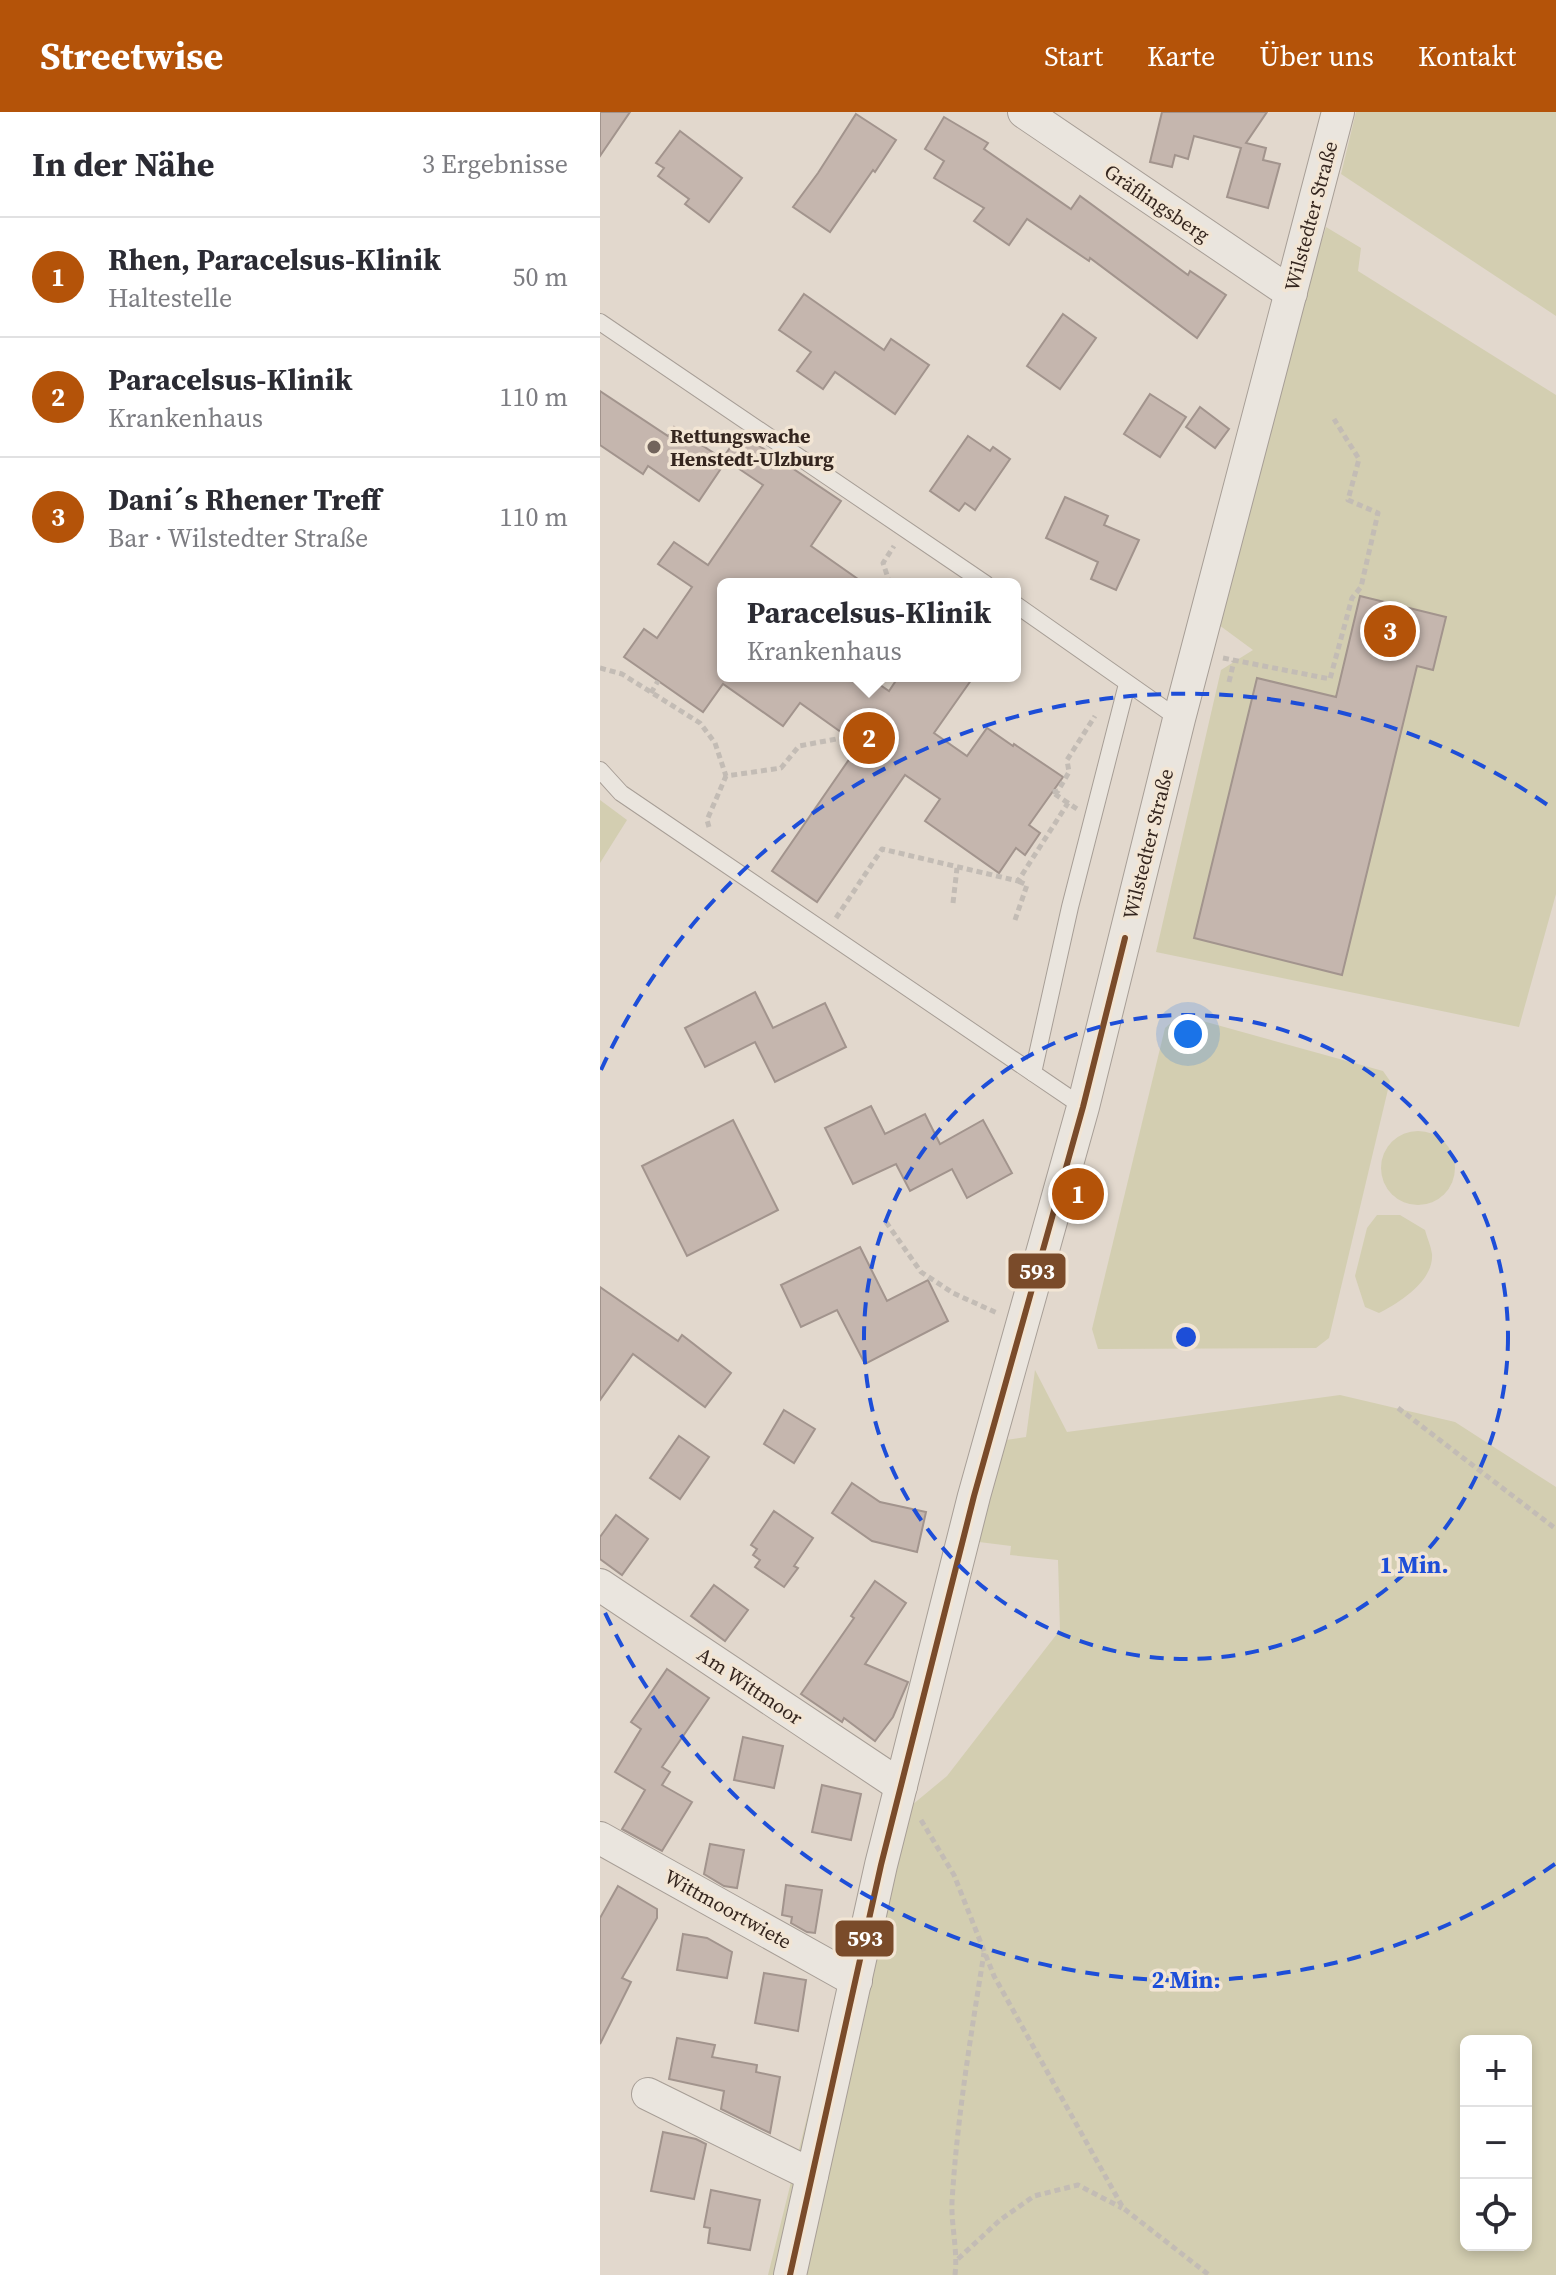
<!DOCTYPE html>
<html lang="de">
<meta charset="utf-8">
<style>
body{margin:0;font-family:"Source Serif 4",serif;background:#f2f2f3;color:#2b2b33}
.controls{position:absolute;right:24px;bottom:24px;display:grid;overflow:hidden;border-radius:12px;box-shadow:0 4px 12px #0003}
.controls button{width:72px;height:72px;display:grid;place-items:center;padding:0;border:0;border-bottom:2px solid #e1e1e2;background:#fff;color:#2b2b33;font:40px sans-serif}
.you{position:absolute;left:588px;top:922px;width:28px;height:28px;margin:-20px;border:6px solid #fff;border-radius:50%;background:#1a73e8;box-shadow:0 0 0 12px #1a73e833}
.badge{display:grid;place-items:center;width:52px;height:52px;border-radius:50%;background:#b45309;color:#fff;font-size:26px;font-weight:700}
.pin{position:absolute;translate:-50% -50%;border:4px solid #fff;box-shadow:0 2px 8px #0006}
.popup{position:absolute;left:117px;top:466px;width:304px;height:104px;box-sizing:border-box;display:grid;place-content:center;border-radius:12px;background:#fff;filter:drop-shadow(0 2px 6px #0005);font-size:26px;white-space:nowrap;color:#7c7c81}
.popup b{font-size:30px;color:#2b2b33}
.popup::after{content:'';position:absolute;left:50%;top:100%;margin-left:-16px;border:16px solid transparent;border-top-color:#fff}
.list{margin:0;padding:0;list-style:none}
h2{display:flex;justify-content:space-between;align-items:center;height:104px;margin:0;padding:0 32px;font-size:34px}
h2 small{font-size:26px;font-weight:400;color:#7c7c81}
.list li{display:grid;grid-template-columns:52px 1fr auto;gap:24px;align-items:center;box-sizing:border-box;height:120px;padding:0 32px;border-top:2px solid #e1e1e2}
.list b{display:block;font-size:30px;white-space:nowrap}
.list p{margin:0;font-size:26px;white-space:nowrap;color:#7c7c81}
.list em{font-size:26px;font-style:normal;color:#7c7c81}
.icon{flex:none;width:44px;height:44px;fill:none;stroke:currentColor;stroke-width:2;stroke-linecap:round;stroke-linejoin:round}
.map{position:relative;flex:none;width:956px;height:2163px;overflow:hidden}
header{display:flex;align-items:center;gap:48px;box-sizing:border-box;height:112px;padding:0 40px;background:#b45309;color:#fff}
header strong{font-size:38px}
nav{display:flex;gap:44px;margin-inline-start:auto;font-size:28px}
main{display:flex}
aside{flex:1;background:#fff}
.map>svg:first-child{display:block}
.green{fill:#d3ceb1;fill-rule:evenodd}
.building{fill:#c5b6ae;stroke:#a2948d;stroke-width:2}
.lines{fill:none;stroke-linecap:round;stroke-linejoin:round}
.lane-casing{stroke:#a79e96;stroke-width:18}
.street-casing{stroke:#a79e96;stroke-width:34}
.path{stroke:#c3bcb5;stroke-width:5;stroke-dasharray:6 4;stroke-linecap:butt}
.lane{stroke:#eae5de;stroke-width:16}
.street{stroke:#eae5de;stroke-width:32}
.bus-1-casing{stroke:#f2e5d4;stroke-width:12}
.bus-1{stroke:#7a4b2a;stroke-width:6}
.ring{fill:none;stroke:#1d4ed8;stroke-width:4;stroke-dasharray:14 10}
.poi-dot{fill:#72645c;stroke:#f2e5d4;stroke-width:3}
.labels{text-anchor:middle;stroke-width:7;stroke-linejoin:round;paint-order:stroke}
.street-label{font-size:20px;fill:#35261f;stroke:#f2e5d4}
.poi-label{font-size:20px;font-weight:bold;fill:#35261f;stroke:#f2e5d4;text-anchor:start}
.centre{fill:#1d4ed8;stroke:#f2e5d4;stroke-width:4}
.ring-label{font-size:24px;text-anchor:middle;font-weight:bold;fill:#1d4ed8;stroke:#f2e5d4;stroke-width:7;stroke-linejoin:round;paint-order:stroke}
.line-badge{stroke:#f2e5d4;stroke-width:3}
.badge-label{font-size:22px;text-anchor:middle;font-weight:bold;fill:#fff}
</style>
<header>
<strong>Streetwise</strong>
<nav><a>Start</a><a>Karte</a><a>Über uns</a><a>Kontakt</a></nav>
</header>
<main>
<aside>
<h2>In der Nähe<small>3 Ergebnisse</small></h2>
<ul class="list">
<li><span class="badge">1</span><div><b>Rhen, Paracelsus-Klinik</b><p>Haltestelle</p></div><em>50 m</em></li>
<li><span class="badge">2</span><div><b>Paracelsus-Klinik</b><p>Krankenhaus</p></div><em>110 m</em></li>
<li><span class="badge">3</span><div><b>Dani´s Rhener Treff</b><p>Bar · Wilstedter Straße</p></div><em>110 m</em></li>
</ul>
</aside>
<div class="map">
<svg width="956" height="2163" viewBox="0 0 956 2163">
<rect width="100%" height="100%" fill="#e2d8cd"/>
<g class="green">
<polygon points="756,0 956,0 956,204 741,62"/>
<polygon points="726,115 761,136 758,159 956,283 956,782 919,915 556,840 621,558 653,538 619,513 672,281"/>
<polygon points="0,688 27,708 0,751"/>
<polygon points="592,906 783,959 790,969 729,1226 716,1236 498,1237 492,1217 565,916 572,910"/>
<circle cx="818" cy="1056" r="37"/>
<path d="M777 1103H800L825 1118C827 1126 831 1134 832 1142 834 1169 799 1191 779 1201L765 1195 755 1164 767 1116Z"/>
<path d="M435 1258 467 1320 740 1283 855 1310 956 1375V2163H168L277 1722 347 1664 460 1518 458 1448 410 1443 411 1434 379 1430 399 1329 426 1325ZM866 1929H926V2133H866Z"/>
</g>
<g class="building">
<polygon points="0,0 30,0 0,44"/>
<polygon points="562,0 667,0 646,31 666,36 663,48 680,52 668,96 627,85 641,36 594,24 588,47 575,43 572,55 550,50"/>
<polygon points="256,2 296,28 275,60 273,58 230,120 193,95 218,61"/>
<polygon points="344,5 388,31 384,37 471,97 480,84 588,163 590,159 626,183 597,226 490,146 489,149 427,107 409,133 374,109 384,96 334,66 344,49 325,37"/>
<polygon points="80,19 142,66 109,110 85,92 89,87 58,64 64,56 56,51"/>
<polygon points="204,182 284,238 291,227 329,253 295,302 235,260 223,277 197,259 211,240 179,218"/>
<polygon points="463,202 496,226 460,277 427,254"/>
<polygon points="0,279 68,324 74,315 126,349 99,389 48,354 43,362 0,333"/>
<polygon points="550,282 586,305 560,345 524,322"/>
<polygon points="600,295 629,317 615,336 586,315"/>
<polygon points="140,321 241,389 211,434 265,472 123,472 123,564 267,564 289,579 299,564 374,564 334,621 367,644 387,616 413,634 414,632 463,665 429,713 440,721 425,743 416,736 399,761 325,709 340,687 305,663 217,790 172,759 259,633 200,591 183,614 123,572 103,600 24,545 44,517 57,526 92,475 58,452 74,430 108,453 163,373 123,346"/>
<polygon points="368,324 390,339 393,335 410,347 375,398 365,391 359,399 330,379"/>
<polygon points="465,385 508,404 504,413 539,428 516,478 491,467 498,450 446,426"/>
<polygon points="760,484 846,505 833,558 817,554 742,863 594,826 657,566 736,585"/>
<polygon points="155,880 173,916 225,891 246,935 175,970 155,930 105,955 85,916"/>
<polygon points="271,994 285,1022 325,1002 340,1032 383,1008 412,1061 367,1086 352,1057 310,1079 296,1052 253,1072 225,1016"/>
<polygon points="133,1008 178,1098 87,1144 42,1054"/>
<polygon points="260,1135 287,1189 328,1168 348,1209 265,1252 237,1198 201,1215 181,1173"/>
<polygon points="0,1175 78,1229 82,1223 131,1261 105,1295 33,1242 0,1288"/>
<polygon points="184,1298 215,1317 194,1351 164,1332"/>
<polygon points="79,1324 109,1345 80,1387 50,1366"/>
<polygon points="252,1371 280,1390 326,1400 317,1440 272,1429 232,1401"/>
<polygon points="174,1399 213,1426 194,1454 198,1456 184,1475 155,1455 160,1448 153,1443 157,1437 151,1433"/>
<polygon points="16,1403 48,1427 22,1463 0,1447 0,1425"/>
<polygon points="275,1469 306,1491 265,1552 308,1570 293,1605 275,1629 244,1606 242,1610 201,1582 254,1506 251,1504"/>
<polygon points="114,1473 148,1498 125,1529 91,1504"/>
<polygon points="67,1557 109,1586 62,1655 70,1660 62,1673 92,1690 62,1739 22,1717 45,1678 15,1660 41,1617 31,1610"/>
<polygon points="143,1625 183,1634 174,1676 134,1668"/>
<polygon points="222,1673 261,1682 251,1728 212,1720"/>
<polygon points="110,1732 144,1738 137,1776 124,1774 104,1762"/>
<polygon points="186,1773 222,1778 215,1821 207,1820 191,1811 192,1805 182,1803"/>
<polygon points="18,1774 57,1797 57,1806 22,1866 31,1870 0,1932 0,1806"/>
<polygon points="83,1822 107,1826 132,1840 127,1866 77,1858"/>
<polygon points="164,1861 206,1868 198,1919 155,1911"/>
<polygon points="77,1926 115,1933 112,1945 157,1953 156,1960 180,1965 170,2021 121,1997 124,1979 69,1967"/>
<polygon points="63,2020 96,2027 106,2032 94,2087 51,2079"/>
<polygon points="111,2078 160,2088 150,2138 108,2131 110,2116 104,2115"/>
</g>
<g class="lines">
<defs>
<g id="lane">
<polyline points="0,210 386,472"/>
<polyline points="415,492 579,607"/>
<polyline points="0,658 21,681 483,995"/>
<polyline points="433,961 470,795 527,572"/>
</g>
<g id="street">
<polyline points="424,0 691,181"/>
<polyline points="0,1473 301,1674"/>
<polyline points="0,1726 256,1869"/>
<polyline points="48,1982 212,2063"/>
<polyline points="190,2163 281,1753 374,1384 483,995 579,607 738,0"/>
</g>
</defs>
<use href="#lane" class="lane-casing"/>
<use href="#street" class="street-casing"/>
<g class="path">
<polyline points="290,472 283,451 294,434"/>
<polyline points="623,546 730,567 752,486 761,475 778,401 748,388 759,347 734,307"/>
<polyline points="0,556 22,562 100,611 115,631 126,664 181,656 199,634 247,625"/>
<polyline points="629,570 634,549"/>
<polyline points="51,581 58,569"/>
<polyline points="468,691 452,680 458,679 469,660 467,648 495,604"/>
<polyline points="109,715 107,708 126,664"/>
<polyline points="353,791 357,756"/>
<polyline points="236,806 282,737 418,769 468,691 477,697"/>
<polyline points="415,808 427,773 418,769"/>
<polyline points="286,1110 321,1160 353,1181 397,1201"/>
<polyline points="798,1296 956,1417"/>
<polyline points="321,1708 354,1763 394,1864 523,2096 609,2163"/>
<polyline points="358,2147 400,2108 434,2084 478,2073 522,2096"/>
<path d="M355 2163C358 2138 351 2114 352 2090 357 2006 371 1923 384 1841"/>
</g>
<use href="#lane" class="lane"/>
<use href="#street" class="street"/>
<defs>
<polyline id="bus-1" points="190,2163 281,1753 374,1384 483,995 525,826"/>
</defs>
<use href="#bus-1" class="bus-1-casing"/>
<use href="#bus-1" class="bus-1"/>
</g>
<g class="ring">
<circle cx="586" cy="1225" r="322"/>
<path d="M955 1752A643 643 0 0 1 1 1492M1 958A643 643 0 0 1 955 698"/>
</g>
<circle class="poi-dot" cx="54" cy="335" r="8"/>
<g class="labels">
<g class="street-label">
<text transform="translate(557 91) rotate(34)" y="7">Gräflingsberg</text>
<text transform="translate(711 104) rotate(-75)" y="7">Wilstedter Straße</text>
<text transform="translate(548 732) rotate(-76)" y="7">Wilstedter Straße</text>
<text transform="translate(150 1574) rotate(34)" y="7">Am Wittmoor</text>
<text transform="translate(128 1797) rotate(29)" y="7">Wittmoortwiete</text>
</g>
<g class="poi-label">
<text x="70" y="331">Rettungswache<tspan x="70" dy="23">Henstedt-Ulzburg</tspan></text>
</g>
</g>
<circle cx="586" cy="1225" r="12" class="centre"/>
<g class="ring-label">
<text x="814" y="1461">1 Min.</text>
<text x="586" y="1876">2 Min.</text>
</g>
<g class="line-badge">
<rect x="407" y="1140" width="60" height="38" rx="8" fill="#7a4b2a"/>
<rect x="234" y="1807" width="61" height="39" rx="8" fill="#7a4b2a"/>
</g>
<g class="badge-label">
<text x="437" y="1167">593</text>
<text x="265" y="1834">593</text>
</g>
</svg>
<div class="controls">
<button>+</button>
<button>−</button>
<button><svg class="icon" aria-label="locate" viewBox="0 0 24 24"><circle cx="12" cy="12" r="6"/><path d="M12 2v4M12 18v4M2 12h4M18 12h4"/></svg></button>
</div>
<div class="you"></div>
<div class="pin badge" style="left:478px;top:1082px">1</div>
<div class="pin badge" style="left:269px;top:626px">2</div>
<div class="popup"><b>Paracelsus-Klinik</b>Krankenhaus</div>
<div class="pin badge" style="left:790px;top:519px">3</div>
</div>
</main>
